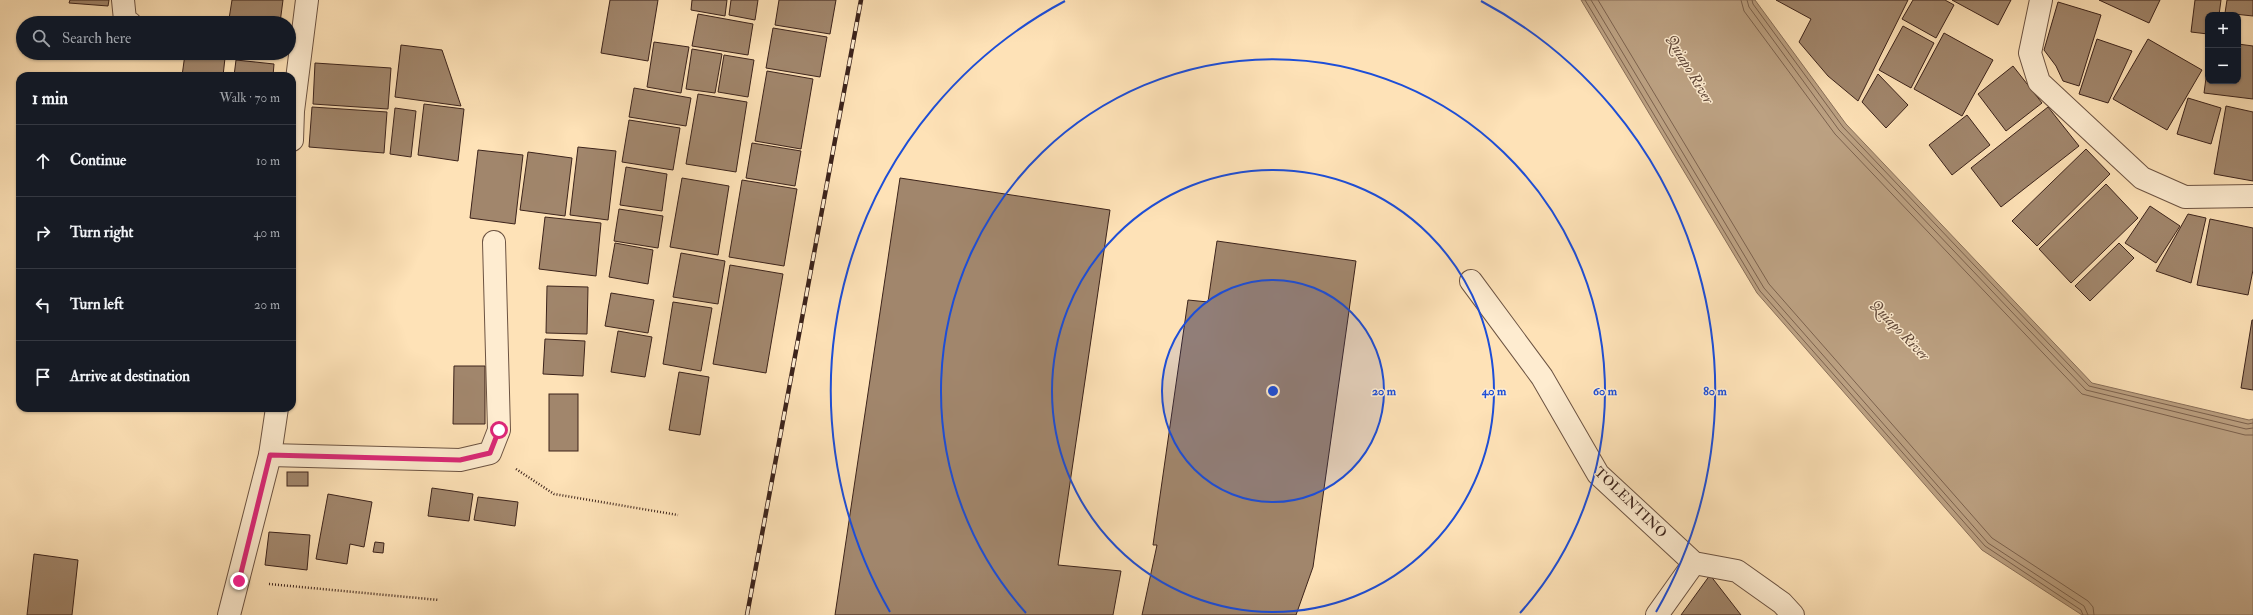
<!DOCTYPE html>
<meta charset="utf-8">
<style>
body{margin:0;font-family:"IM FELL Double Pica",serif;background:#242831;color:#f1f3f6}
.controls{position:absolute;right:12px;top:12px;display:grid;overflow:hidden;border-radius:8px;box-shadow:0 1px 3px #0004}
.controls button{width:36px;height:36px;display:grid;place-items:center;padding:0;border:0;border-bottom:1px solid #363941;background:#171b24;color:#f1f3f6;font:20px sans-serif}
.stop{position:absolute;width:12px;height:12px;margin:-9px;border:3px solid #db2777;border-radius:50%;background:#fff}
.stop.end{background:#db2777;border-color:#fff;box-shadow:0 1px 4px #0008}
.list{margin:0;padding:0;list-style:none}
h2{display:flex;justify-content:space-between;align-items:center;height:52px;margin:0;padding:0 16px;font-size:17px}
h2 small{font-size:13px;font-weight:400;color:#9ea1a6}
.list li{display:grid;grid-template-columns:26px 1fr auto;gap:12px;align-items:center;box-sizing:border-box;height:72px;padding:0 16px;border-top:1px solid #363941}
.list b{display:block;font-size:15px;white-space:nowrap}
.list em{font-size:13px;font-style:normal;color:#9ea1a6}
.icon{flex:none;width:22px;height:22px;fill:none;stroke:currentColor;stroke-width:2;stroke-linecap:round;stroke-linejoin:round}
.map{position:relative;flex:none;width:2253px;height:615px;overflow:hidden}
.search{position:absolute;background:#171b24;box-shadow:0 1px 3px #0004;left:16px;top:16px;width:280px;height:44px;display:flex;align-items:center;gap:10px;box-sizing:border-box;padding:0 14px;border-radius:22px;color:#9ea1a6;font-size:15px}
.panel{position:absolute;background:#171b24;box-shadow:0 1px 3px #0004;left:16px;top:72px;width:280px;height:340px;border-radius:12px}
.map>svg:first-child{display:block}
.water{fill:#bca182;stroke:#896f59}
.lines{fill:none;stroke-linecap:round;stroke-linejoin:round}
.shore{stroke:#7c624e;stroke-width:1}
.building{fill:#a1866c;stroke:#3c231b}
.street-casing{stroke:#6c5342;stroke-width:24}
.path{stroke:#3c231b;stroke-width:2.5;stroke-dasharray:1 2;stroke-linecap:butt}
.street{stroke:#feecd0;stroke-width:22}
.rail-casing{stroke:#3c231b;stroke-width:4.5}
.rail{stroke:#feecd0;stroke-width:3;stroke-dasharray:9;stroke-linecap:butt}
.route{stroke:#db2777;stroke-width:5}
.ring{fill:none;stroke:#1d4ed8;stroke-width:2}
.labels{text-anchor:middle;stroke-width:3;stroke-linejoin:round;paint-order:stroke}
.street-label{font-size:14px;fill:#3c231b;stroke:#feecd0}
.water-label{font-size:15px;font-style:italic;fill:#62493a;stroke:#feecd0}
.centre{fill:#1d4ed8;stroke:#feecd0;stroke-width:2}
.ring-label{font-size:12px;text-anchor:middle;font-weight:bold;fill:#1d4ed8;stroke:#feecd0;stroke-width:3;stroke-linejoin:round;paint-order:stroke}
</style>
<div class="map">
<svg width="2253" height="615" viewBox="0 0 2253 615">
<rect width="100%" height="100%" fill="#fee2b7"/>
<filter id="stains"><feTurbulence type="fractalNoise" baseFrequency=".005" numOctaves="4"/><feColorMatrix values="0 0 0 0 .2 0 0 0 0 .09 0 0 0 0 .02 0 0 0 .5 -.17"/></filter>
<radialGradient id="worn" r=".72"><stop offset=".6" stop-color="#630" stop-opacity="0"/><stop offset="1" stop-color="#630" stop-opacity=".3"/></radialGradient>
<polygon class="water" points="1581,0 1755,0 1846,124 2092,383 2249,420 2253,419 2253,615 2082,615 1982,550 1757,293"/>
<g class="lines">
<g class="shore">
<polyline points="1585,0 1760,291 1985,546 2081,610 2083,615"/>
<polyline points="1591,0 1764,288 1988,543 2084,606 2088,615"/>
<polyline points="1598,0 1769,284 1992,538 2088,601 2093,607 2094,615"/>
<polyline points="1741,0 1744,11 1835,134 2082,394 2245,435 2253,435"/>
<polyline points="1747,0 1749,7 1839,130 2086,390 2246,429 2253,428"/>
<polyline points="1752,0 1753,4 1843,127 2089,386 2248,424 2253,423"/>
</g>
</g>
<g class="building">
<polygon points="70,0 109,0 108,6 69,3"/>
<polygon points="232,0 283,0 280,23 256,23 229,19"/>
<polygon points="610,0 658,0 648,61 601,53"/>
<polygon points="692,0 727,0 725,16 691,10"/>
<polygon points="731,0 758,0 755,20 729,15"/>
<polygon points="779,0 836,0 830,34 775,25"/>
<polygon points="1776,0 1908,0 1858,101 1828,76 1799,42 1811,19"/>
<polygon points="1913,0 1945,0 1954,5 1936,38 1902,19"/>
<polygon points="1952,0 2011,0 1998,25"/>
<polygon points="2099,0 2160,0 2149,23"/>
<polygon points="2195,0 2221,0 2219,15 2208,15 2208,34 2191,32"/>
<polygon points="2227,0 2253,0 2253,16 2225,13"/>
<polygon points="2058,2 2101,15 2079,86 2063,81 2056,66 2044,50"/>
<polygon points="698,14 753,24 748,55 692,46"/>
<polygon points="1903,26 1934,43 1911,88 1879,70"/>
<polygon points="773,28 827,37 820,77 766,68"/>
<polygon points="1944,33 1993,60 1962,116 1914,89"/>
<polygon points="2097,39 2132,51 2108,103 2079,94"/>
<polygon points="2148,39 2202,70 2167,130 2113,99"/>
<polygon points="654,42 689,47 681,93 647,87"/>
<polygon points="2238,44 2253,46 2253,99 2204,93 2208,63 2208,81 2238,81"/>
<polygon points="401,45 442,50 461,106 395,97"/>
<polygon points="692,49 722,54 715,93 686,89"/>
<polygon points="185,54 225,58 223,76 182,76"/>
<polygon points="724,55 754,60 748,97 718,92"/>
<polygon points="236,60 274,64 273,76 234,76"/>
<polygon points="315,63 391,68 388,109 313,104"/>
<polygon points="2013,66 2042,103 2006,131 1978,94"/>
<polygon points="767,71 813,79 801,149 755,141"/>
<polygon points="1878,74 1908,105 1886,128 1862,102"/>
<polygon points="634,88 691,98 686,126 629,117"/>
<polygon points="698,94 747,102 736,172 686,164"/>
<polygon points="2188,98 2221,108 2211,144 2177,134"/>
<polygon points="424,104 464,109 458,161 418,155"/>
<polygon points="2226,106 2253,112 2253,181 2214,174"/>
<polygon points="312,107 387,112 384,153 309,147"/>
<polygon points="2048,107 2079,146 2001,207 1971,168"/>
<polygon points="395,108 416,111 411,157 390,154"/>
<polygon points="1967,115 1990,145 1952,175 1929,145"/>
<polygon points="629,120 680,128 673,170 622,162"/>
<polygon points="752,143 801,151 795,186 746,178"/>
<polygon points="578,147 616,151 608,220 570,215"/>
<polygon points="2086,149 2110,174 2037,246 2012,221"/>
<polygon points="478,150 523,155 515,224 470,218"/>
<polygon points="528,152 572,158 565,216 520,210"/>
<polygon points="626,167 667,174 662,211 620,205"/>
<polygon points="682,178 729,186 718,255 670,247"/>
<polygon points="900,178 1110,210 1058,565 1121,571 1113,615 835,615"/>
<polygon points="742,180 797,189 784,266 729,257"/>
<polygon points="2106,184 2138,218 2071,283 2039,249"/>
<polygon points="2150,206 2180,226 2156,263 2125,243"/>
<polygon points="619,209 663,216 658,248 614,241"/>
<polygon points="2188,214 2206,218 2191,283 2156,271"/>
<polygon points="545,217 601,223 596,276 539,269"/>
<polygon points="2210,219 2253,228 2253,270 2248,295 2197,285"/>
<polygon points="1217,241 1356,261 1313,567 1296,615 1142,615 1157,545 1153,545 1188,300 1208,302"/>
<polygon points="615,243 653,250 648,284 609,277"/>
<polygon points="2119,243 2134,258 2090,301 2075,286"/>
<polygon points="681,253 725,261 718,304 673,297"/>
<polygon points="730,265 783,274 766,373 713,364"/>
<polygon points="547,286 588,287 587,334 546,333"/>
<polygon points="611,293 654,300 648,333 605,326"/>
<polygon points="673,302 712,308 701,371 663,364"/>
<polygon points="2252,320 2253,320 2253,390 2241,388"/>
<polygon points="618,331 652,337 645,377 611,372"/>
<polygon points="545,339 585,341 583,376 543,374"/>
<polygon points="454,366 485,366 485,424 453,424"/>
<polygon points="679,372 709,377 700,435 669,430"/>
<rect x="549" y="394" width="29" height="57"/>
<rect x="287" y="472" width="21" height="14"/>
<polygon points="432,488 473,494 469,521 428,516"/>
<polygon points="328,494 372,502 364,547 350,544 347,564 316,559"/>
<polygon points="478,497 518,502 515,526 474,520"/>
<polygon points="269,532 310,535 307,570 265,565"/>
<polygon points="375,542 384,543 383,553 373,552"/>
<polygon points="34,554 78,560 72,615 27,615"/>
<polygon points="1710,575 1741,615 1681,615"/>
</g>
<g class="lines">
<defs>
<g id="street">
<polyline points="123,0 125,20 130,23"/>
<polyline points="2041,0 2030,53 2039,82 2142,178 2185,197 2253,196"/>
<polyline points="292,140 293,111 307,0"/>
<polyline points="1471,281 1542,377 1598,474 1694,563 1737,571 1782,603 1793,615"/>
<polyline points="270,455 460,460 490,453 499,430 494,242"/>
<polyline points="229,615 270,455 277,408"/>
<polyline points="1657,615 1694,563"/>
</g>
</defs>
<use href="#street" class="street-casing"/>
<g class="path">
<polyline points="516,469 554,494 678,515"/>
<polyline points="269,584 439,600"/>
</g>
<use href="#street" class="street"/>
<defs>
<polyline id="rail" points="747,615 861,0"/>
</defs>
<use href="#rail" class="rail-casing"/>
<use href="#rail" class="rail"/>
</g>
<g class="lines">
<polyline class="route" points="239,581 270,455 460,460 490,453 499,430"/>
</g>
<circle cx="1273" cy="391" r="111" fill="#1d4ed8" fill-opacity=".12"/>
<g class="ring">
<circle cx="1273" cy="391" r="111"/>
<circle cx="1273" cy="391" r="221"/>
<path d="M1026 613A332 332 0 1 1 1520 613"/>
<path d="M890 612A442 442 0 0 1 1065 1M1481 1A442 442 0 0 1 1656 612"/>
</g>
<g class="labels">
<g class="street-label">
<text transform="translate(1631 502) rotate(44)" y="5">TOLENTINO</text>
</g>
<g class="water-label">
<text transform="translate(1690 69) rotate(59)" y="5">Quiapo River</text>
<text transform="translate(1900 330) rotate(46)" y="5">Quiapo River</text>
</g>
</g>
<circle cx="1273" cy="391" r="6" class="centre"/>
<g class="ring-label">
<text x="1384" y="395">20 m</text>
<text x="1494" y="395">40 m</text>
<text x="1605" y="395">60 m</text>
<text x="1715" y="395">80 m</text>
</g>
<rect width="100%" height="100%" filter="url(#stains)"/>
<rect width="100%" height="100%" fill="url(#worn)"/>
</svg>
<div class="controls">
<button>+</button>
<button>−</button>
</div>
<div class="stop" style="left:499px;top:430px"></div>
<div class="stop end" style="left:239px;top:581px"></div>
<div class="search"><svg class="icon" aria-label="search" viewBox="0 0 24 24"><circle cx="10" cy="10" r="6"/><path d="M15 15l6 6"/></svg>Search here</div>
<section class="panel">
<h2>1 min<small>Walk · 70 m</small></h2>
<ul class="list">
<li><svg class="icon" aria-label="ahead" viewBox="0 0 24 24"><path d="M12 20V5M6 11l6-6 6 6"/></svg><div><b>Continue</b></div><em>10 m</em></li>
<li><svg class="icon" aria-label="right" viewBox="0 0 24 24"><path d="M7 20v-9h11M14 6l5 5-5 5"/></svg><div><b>Turn right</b></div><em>40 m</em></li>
<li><svg class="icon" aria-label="left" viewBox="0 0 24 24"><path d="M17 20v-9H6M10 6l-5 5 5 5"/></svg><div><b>Turn left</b></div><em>20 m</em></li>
<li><svg class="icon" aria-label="arrive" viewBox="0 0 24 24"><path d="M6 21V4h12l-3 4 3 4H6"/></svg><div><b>Arrive at destination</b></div></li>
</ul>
</section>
</div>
